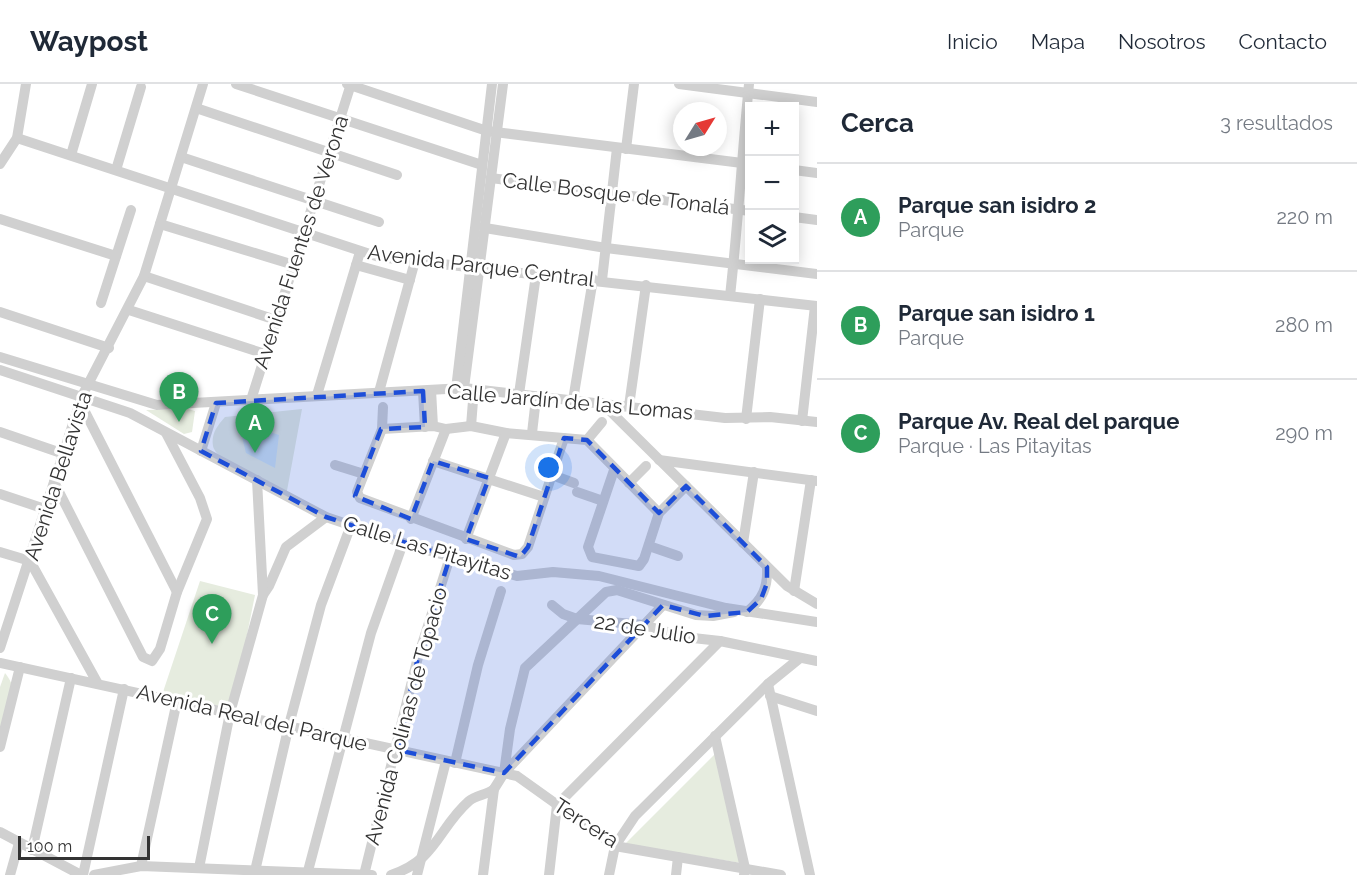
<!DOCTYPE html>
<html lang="es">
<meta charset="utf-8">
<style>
body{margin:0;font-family:Raleway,sans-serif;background:#f2f2f3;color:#1f2937}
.controls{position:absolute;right:18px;top:18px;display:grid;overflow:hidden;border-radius:0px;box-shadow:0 3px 15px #0003}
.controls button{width:54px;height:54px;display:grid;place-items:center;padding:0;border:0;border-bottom:2px solid #e0e1e3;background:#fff;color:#1f2937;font:30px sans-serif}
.compass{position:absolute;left:673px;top:18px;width:54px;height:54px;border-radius:50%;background:#fff;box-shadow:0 3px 15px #0003;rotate:53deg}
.scale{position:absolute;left:18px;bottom:15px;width:132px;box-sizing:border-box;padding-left:6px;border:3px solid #333;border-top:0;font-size:16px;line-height:21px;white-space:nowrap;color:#333;-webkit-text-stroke:4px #fff;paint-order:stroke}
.you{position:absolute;left:549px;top:384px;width:21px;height:21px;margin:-15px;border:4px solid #fff;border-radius:50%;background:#1a73e8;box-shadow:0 0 0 9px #1a73e833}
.badge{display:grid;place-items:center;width:39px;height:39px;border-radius:50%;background:#0b8043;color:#fff;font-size:20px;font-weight:700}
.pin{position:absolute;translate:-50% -50px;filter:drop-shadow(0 2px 3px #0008)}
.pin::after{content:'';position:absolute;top:32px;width:21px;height:18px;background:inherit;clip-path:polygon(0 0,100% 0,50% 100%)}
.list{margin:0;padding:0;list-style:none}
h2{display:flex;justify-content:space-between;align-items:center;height:78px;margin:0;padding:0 24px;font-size:26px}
h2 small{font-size:20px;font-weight:400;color:#747a83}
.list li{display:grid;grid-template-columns:39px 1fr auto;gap:18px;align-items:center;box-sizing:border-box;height:108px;padding:0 24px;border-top:2px solid #e0e1e3}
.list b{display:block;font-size:22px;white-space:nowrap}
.list p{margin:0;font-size:20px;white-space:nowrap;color:#747a83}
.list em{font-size:20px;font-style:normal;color:#747a83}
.icon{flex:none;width:33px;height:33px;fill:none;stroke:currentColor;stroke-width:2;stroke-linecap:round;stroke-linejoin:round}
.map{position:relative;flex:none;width:817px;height:791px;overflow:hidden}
header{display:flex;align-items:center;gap:36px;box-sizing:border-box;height:84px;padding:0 30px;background:#fff;border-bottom:2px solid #e0e1e3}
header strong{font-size:28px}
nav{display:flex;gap:33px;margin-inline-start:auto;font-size:21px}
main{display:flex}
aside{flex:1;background:#fff}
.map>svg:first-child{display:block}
.green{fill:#e6ecdf}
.water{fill:#cfe2ee}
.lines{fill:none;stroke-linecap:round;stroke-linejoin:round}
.minor{stroke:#d0d0d0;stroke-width:10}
.marked{fill:#1d4ed8;fill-opacity:0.2;stroke:#1d4ed8;stroke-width:4.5;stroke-dasharray:12 8;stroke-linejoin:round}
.labels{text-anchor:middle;stroke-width:6;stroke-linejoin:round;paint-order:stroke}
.street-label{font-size:21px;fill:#333;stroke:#fff}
</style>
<header>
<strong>Waypost</strong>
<nav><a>Inicio</a><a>Mapa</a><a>Nosotros</a><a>Contacto</a></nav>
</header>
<main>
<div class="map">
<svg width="817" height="791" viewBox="0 0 817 791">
<rect width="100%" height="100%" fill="#fff"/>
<g class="green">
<polygon points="188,325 195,327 192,348 184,350 146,326"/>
<path d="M302 325 286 412C271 404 216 378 213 362 211 350 217 342 225 333Z"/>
<polygon points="200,497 255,511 232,625 163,608"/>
<path d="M5 589C20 608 15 626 7 646L0 650V603Z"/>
<polygon points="717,668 741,779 625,760"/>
</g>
<polygon class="water" points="240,345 264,346 279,351 275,384 246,369"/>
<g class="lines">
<g class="minor">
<polyline points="236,0 482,81"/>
<polyline points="347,0 487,47 750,80"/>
<polyline points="679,0 817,18"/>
<polyline points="196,24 397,91"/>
<polyline points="17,54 379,173 817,222"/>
<polyline points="626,65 634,0"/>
<polyline points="71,71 92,0"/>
<polyline points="181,73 379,138"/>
<polyline points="0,80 17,54 26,0"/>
<polyline points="116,86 141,3"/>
<polyline points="794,86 817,89"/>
<polyline points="491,94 750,127"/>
<polyline points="794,133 817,136"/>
<polyline points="0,135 116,172"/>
<polyline points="160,140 294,181"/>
<polyline points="485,144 606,164 817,190"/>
<polyline points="356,181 410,196"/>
<polyline points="144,192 276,236"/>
<polyline points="602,196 617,64"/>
<path d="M730 212C738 141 742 71 749 0"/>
<polyline points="101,219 131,126"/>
<polyline points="129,226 265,270"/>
<polyline points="0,228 109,264"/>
<polyline points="0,273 157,321 464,304 725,334 770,333 817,338"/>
<polyline points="0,286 130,329 326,433 403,459 517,492 553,488 599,492 726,524 817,538"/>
<polyline points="464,304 503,0"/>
<polyline points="456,305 492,0"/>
<polyline points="431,306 433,342"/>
<polyline points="423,307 425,343"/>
<polyline points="379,308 415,177"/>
<polyline points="519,310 536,191"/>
<polyline points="317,311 360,168"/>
<polyline points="251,316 351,0"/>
<polyline points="573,316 593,195"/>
<polyline points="80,318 177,508"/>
<polyline points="602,319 787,502 817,520"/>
<polyline points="629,322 646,201"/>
<polyline points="383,323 382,345 357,408 360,414 514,471 522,470 528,463 564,354"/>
<polyline points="746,335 760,215"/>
<polyline points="802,337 815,222"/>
<polyline points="471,342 473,317"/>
<polyline points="382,345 433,342 446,345 471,342 506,349 587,356 659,429"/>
<polyline points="0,348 64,370"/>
<polyline points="532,349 535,323"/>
<polyline points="587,356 602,338"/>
<polyline points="201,367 216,319"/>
<polyline points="659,376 817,397"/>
<polyline points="433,377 544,413"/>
<polyline points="335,381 364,390"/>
<polyline points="614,386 588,463 592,473 639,482 644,475 659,429 686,402"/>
<polyline points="552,391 574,399"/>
<polyline points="54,398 143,573 152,577 160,565 177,508 207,435 200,414 166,349"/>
<polyline points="629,399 646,382"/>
<polyline points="577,408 603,417"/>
<polyline points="0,410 45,425"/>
<polyline points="411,435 446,345"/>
<polyline points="466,455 506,349"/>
<polyline points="743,459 754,388"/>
<polyline points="649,462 678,472"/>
<polyline points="0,468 30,477 98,600"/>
<polyline points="794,507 811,396"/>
<polyline points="263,511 269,502 286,463 326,433"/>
<polyline points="552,521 563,530 577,535 644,541 684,553 720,557 817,577"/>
<path d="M747 528C763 515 768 503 767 483"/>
<polyline points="0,564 82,312 144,192 203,0"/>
<polyline points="0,579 517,692 615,762 781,791"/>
<polyline points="768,600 810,791"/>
<polyline points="770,612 817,627"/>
<polyline points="715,652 745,784 744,791"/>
<polyline points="0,663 20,583"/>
<polyline points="455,679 478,581 501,507"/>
<polyline points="504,689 510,645 525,584 606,508 617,506 696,531 713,532 734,528"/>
<polyline points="0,748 81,791"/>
<polyline points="32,766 71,594"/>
<polyline points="141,782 177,617"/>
<polyline points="199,784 230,629 263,511 257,396"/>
<polyline points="255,787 289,641 321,521 351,441"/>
<polyline points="308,787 371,549 403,459"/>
<polyline points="10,791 19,759"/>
<polyline points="83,791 124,605"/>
<polyline points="94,791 141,782 372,791"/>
<polyline points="364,791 418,573 450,473"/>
<path d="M391 791C437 776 438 744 469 717 476 711 487 711 494 705"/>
<polyline points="417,791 446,677"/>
<polyline points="483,791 494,705 504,689 663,521"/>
<polyline points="549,791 557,721 720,557"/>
<polyline points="609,791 615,762 635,732 768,600 800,574"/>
<polyline points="676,791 678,773"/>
</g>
</g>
<path class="marked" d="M423 307 425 343 381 345 355 412 411 435 433 377 489 394 466 455 520 473 528 463 564 354 587 356 659 429 686 402 767 483V499L761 515 747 528 705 532 663 521 504 689 397 666 418 573 450 473 326 433 201 367 216 319Z"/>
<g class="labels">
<g class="street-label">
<text transform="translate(616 110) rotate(7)" y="7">Calle Bosque de Tonalá</text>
<text transform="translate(301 158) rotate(-72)" y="7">Avenida Fuentes de Verona</text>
<text transform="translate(481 182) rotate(7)" y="7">Avenida Parque Central</text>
<text transform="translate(570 318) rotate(5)" y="7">Calle Jardín de las Lomas</text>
<text transform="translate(58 392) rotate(-72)" y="7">Avenida Bellavista</text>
<text transform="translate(427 464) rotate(17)" y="7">Calle Las Pitayitas</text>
<text transform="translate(645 545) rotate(9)" y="7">22 de Julio</text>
<text transform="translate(406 632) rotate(-75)" y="7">Avenida Colinas de Topacio</text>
<text transform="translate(252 634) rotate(13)" y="7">Avenida Real del Parque</text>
<text transform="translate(586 739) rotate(33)" y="7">Tercera</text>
</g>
</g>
</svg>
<div class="controls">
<button>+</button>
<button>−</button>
<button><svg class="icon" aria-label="layers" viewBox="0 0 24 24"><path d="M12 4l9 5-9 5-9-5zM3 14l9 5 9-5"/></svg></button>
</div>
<svg class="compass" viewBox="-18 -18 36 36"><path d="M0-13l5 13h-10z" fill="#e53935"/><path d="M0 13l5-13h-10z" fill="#747a83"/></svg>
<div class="scale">100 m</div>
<div class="you"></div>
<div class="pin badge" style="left:255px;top:369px;background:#2e9e5b">A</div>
<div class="pin badge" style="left:179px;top:338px;background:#2e9e5b">B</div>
<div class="pin badge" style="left:212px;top:560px;background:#2e9e5b">C</div>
</div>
<aside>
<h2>Cerca<small>3 resultados</small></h2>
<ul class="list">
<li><span class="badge" style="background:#2e9e5b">A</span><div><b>Parque san isidro 2</b><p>Parque</p></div><em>220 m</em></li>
<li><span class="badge" style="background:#2e9e5b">B</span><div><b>Parque san isidro 1</b><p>Parque</p></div><em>280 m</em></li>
<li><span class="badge" style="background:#2e9e5b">C</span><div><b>Parque Av. Real del parque</b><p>Parque · Las Pitayitas</p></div><em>290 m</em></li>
</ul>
</aside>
</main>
